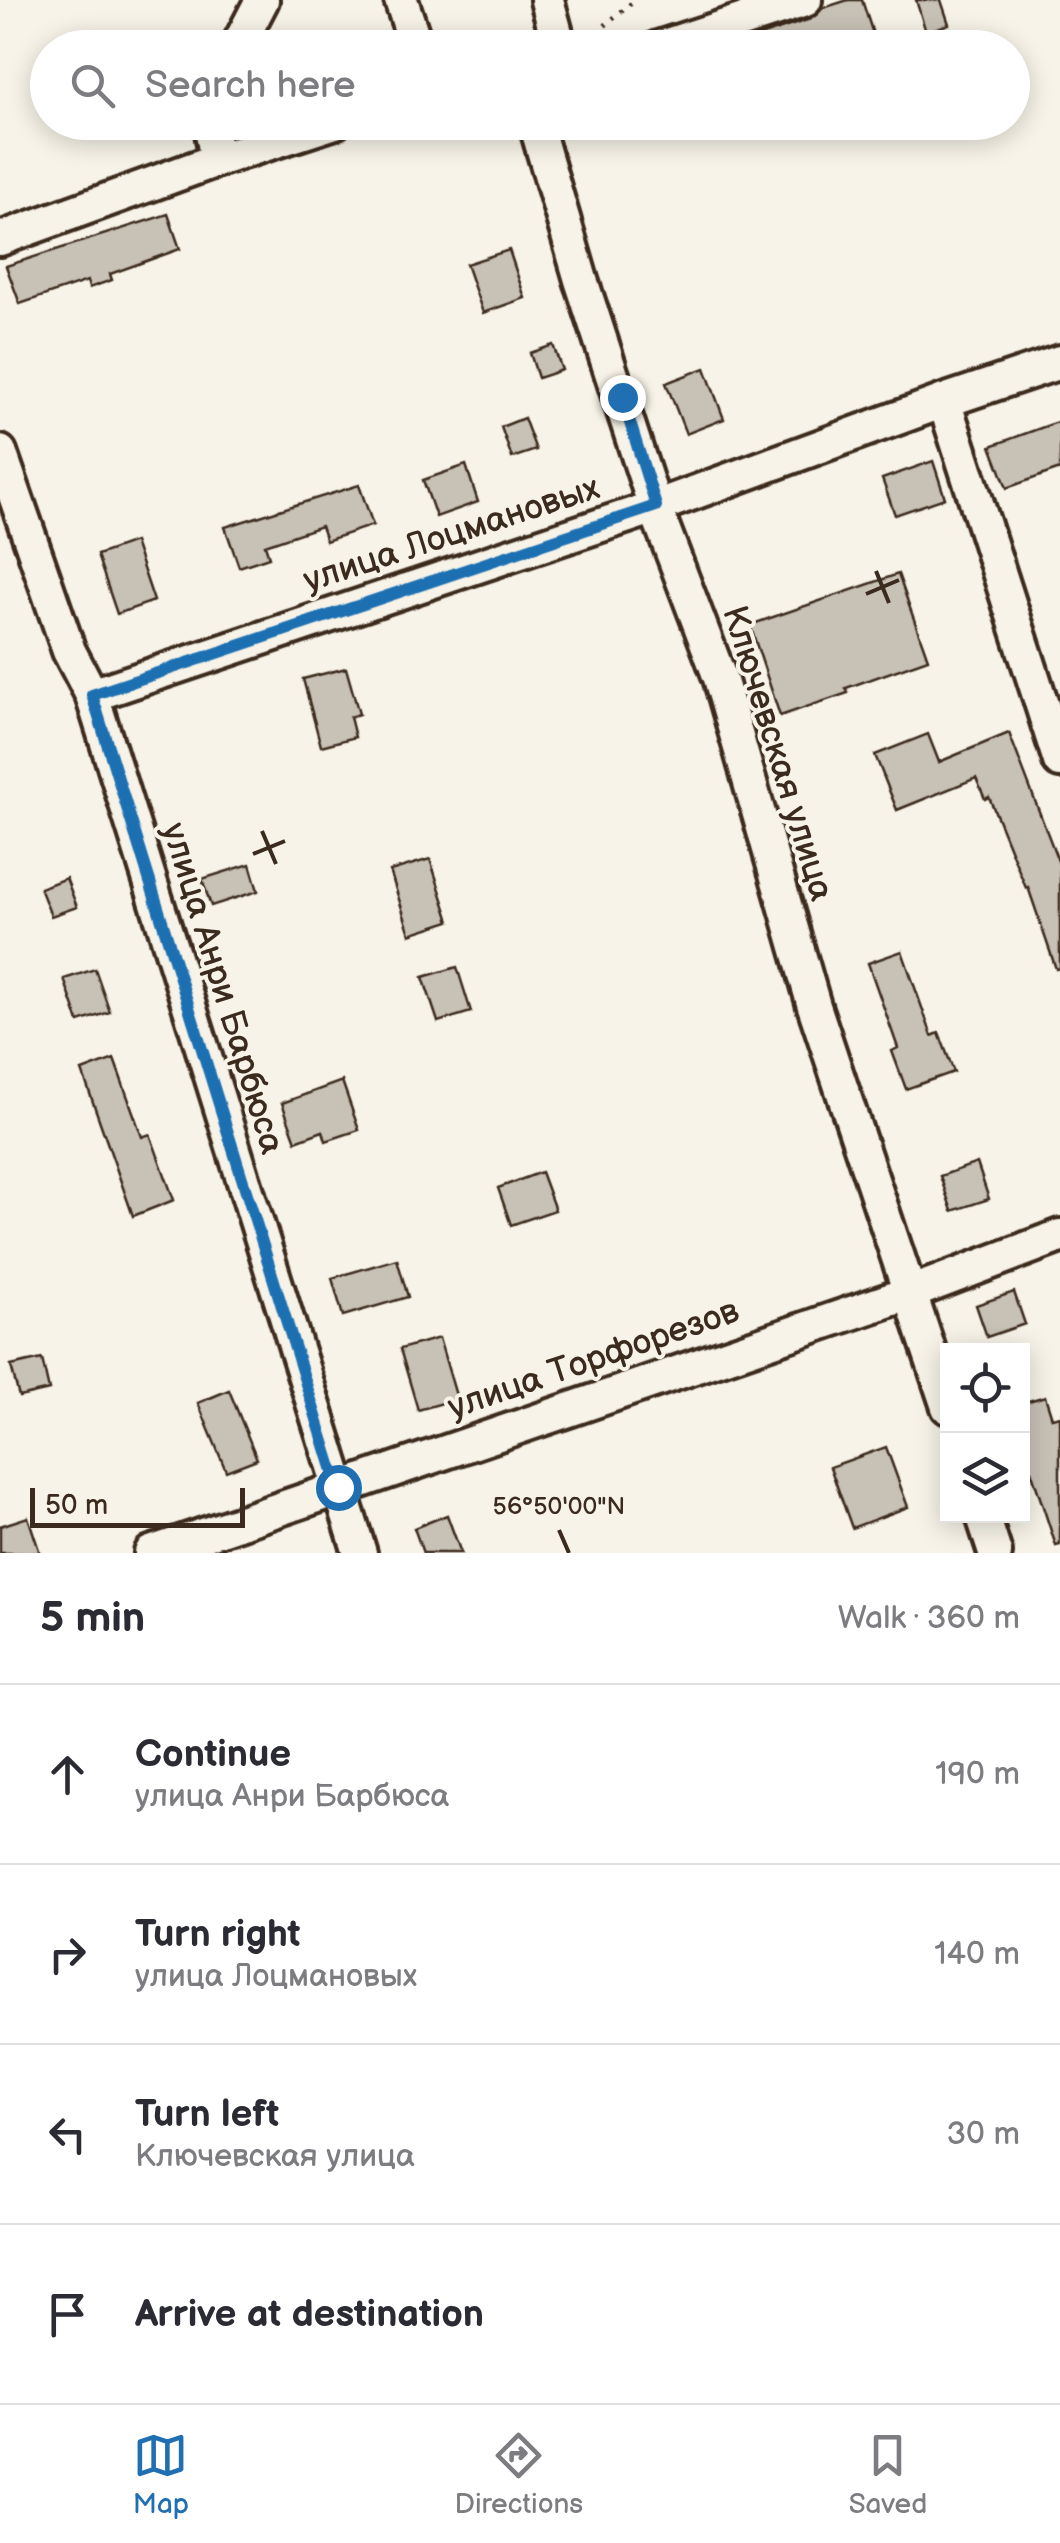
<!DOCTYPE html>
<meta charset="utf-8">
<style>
body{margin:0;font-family:"Balsamiq Sans",sans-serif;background:#f7f7f7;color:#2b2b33}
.controls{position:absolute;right:30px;bottom:30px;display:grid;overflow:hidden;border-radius:0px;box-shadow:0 5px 25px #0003}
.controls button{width:90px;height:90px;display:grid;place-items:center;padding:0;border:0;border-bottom:2px solid #e1e1e2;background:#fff;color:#2b2b33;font:50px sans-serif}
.scale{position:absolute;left:30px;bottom:25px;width:215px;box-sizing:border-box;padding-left:10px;border:5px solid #3b2a1e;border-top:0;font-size:28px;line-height:35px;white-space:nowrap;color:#3b2a1e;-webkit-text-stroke:8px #f7f3e8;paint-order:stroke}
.stop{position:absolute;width:30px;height:30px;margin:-22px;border:8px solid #1f6fb2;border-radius:50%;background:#fff}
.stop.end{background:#1f6fb2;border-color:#fff;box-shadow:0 2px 10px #0008}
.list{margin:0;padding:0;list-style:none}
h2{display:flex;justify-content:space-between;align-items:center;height:130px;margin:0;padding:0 40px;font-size:42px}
h2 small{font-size:32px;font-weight:400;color:#7c7c81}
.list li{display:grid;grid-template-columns:65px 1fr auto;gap:30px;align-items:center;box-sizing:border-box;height:180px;padding:0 40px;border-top:2px solid #e1e1e2}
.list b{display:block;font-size:38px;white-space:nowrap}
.list p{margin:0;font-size:32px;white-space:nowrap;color:#7c7c81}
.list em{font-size:32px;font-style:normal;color:#7c7c81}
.icon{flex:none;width:55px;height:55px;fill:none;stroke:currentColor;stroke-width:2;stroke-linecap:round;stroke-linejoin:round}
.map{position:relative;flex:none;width:1060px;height:1553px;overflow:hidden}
.search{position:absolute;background:#fff;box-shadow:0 5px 25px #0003;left:30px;right:30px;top:30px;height:110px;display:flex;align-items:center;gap:25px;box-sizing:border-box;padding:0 35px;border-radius:55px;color:#7c7c81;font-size:38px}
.sheet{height:850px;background:#fff}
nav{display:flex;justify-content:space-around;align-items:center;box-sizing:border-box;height:140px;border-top:2px solid #e1e1e2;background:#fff;font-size:28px;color:#7c7c81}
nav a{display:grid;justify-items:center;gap:5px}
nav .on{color:#1f6fb2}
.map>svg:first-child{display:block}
.building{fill:#c8c1b6;stroke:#3b2a1e;stroke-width:2.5}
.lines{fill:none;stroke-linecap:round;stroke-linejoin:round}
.minor-casing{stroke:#3b2a1e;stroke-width:40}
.path{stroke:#3b2a1e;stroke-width:5;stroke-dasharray:2.5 8;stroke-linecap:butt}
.minor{stroke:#f7f3e8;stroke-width:32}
.route{stroke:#1f6fb2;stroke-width:12}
.ticks{fill:none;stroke:#3b2a1e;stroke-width:4}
.labels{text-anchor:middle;stroke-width:8;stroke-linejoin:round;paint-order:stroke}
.street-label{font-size:35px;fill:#3b2a1e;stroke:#f7f3e8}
.ticks-label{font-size:25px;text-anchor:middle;fill:#3b2a1e;stroke:#f7f3e8;stroke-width:8;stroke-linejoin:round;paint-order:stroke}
</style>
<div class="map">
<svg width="1060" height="1553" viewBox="0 0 1060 1553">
<rect width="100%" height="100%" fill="#f7f3e8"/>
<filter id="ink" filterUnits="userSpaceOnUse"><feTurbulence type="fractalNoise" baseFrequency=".01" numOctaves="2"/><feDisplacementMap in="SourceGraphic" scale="20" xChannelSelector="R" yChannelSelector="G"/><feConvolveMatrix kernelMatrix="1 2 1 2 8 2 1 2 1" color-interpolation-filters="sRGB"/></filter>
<g filter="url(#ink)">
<g class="building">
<polygon points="848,0 862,0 873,34 830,48 724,48 811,19 823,8"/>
<polygon points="916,0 941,0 949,24 926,32"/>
<polygon points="168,214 180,249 110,274 112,280 89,288 87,281 20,304 6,266"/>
<polygon points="509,250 525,298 483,313 466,264"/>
<polygon points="553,345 562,370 538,378 530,353"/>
<polygon points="705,368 724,419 686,434 666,383"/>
<polygon points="524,418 536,450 512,458 501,427"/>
<polygon points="1060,421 1060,469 1007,488 991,446"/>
<polygon points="933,461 945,498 895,515 882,479"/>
<polygon points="466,465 478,502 436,517 423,480"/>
<polygon points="359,485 373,525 326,541 321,526 265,545 269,557 239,567 225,527"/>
<polygon points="134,542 154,601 117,614 97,555"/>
<polygon points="898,574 928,659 846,688 848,693 780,716 750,625"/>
<polygon points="346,668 359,714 350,717 355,737 321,746 303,679"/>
<polygon points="1009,733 1060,866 1060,968 1056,969 1028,887 1026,888 989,797 985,799 976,778 897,810 875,755 928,734 939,762"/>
<polygon points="430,859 450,921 410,934 390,871"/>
<polygon points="250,864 258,891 211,906 202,879"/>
<polygon points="66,878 77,907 51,916 40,888"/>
<polygon points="902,951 932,1036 939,1033 954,1072 906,1089 892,1051 898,1048 868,963"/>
<polygon points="457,967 471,1012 438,1022 423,977"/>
<polygon points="95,969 110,1012 79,1022 64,979"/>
<polygon points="114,1059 142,1137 150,1134 174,1200 133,1216 82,1071"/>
<polygon points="342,1081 359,1130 326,1141 323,1131 296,1141 282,1103"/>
<polygon points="977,1163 989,1199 952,1211 940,1176"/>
<polygon points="541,1172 555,1210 511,1225 498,1188"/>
<polygon points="397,1259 408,1297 343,1316 332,1278"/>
<polygon points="1014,1292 1025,1324 987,1337 976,1305"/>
<polygon points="439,1338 457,1399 418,1410 400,1349"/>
<polygon points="42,1359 49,1390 19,1397 11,1366"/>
<polygon points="229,1390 257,1459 226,1471 198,1403"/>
<polygon points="1045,1396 1052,1418 1060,1416 1060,1545 1056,1546 1022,1443 1022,1403"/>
<polygon points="886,1447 908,1507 852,1528 830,1467"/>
<polygon points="447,1515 461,1553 423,1553 414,1528"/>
<polygon points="28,1517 40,1553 0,1553 0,1526"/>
</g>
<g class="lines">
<defs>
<g id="minor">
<polyline points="401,0 417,48"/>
<polyline points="547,0 560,48"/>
<polyline points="237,48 262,0"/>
<polyline points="658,48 805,0"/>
<polyline points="210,122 217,160"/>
<polyline points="535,122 581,280 655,507 720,678 814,1006 948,1407"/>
<polyline points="0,239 217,160 335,122"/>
<polyline points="944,401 1060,761"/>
<polyline points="0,452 69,651 92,695 360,1553"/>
<polyline points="92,695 655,507 944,401 1060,362"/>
<polyline points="983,1516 995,1553"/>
<polyline points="151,1553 910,1293 1060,1236"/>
</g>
</defs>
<use href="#minor" class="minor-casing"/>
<polyline class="path" points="589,39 635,0"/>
<use href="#minor" class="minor"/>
</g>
</g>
<g class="lines" filter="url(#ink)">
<polyline class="route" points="338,1487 92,695 656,506 622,397"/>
</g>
<path class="ticks" d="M876 571 889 603M866 594 899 580M262 831 276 864M253 854 285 841M559 1530 569 1553"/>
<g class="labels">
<g class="street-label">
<text transform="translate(451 533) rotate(-18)" y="12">улица Лоцмановых</text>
<text transform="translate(779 753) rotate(73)" y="12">Ключевская улица</text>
<text transform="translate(224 988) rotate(73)" y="12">улица Анри Барбюса</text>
<text transform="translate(593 1358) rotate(-19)" y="12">улица Торфорезов</text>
</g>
</g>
<g class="ticks-label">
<text x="559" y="1514">56°50'00"N</text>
</g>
</svg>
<div class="controls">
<button><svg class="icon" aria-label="locate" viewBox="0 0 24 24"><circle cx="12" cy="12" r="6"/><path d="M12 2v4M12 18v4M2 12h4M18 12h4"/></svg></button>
<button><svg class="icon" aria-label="layers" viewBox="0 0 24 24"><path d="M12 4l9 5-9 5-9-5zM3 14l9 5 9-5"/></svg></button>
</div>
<div class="scale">50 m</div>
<div class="stop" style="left:338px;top:1487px"></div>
<div class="stop end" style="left:622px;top:397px"></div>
<div class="search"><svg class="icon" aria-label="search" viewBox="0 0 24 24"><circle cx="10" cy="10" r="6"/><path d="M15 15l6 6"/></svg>Search here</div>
</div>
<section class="sheet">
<h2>5 min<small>Walk · 360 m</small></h2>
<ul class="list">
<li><svg class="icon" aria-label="ahead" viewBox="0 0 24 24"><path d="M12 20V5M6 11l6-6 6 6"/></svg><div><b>Continue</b><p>улица Анри Барбюса</p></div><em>190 m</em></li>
<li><svg class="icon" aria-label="right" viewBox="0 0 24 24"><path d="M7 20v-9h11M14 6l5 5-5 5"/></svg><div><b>Turn right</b><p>улица Лоцмановых</p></div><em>140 m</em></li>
<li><svg class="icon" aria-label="left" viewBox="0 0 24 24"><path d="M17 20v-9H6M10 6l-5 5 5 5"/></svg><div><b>Turn left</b><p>Ключевская улица</p></div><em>30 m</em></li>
<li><svg class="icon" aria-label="arrive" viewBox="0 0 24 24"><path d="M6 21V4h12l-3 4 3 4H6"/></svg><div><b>Arrive at destination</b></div></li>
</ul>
</section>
<nav>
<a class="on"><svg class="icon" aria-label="map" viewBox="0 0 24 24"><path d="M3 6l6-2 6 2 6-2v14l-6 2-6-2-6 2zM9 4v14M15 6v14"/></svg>Map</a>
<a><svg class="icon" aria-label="directions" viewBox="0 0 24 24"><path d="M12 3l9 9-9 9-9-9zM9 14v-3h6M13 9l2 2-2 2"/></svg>Directions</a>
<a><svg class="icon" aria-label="saved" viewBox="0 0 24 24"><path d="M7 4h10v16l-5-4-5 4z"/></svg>Saved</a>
</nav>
